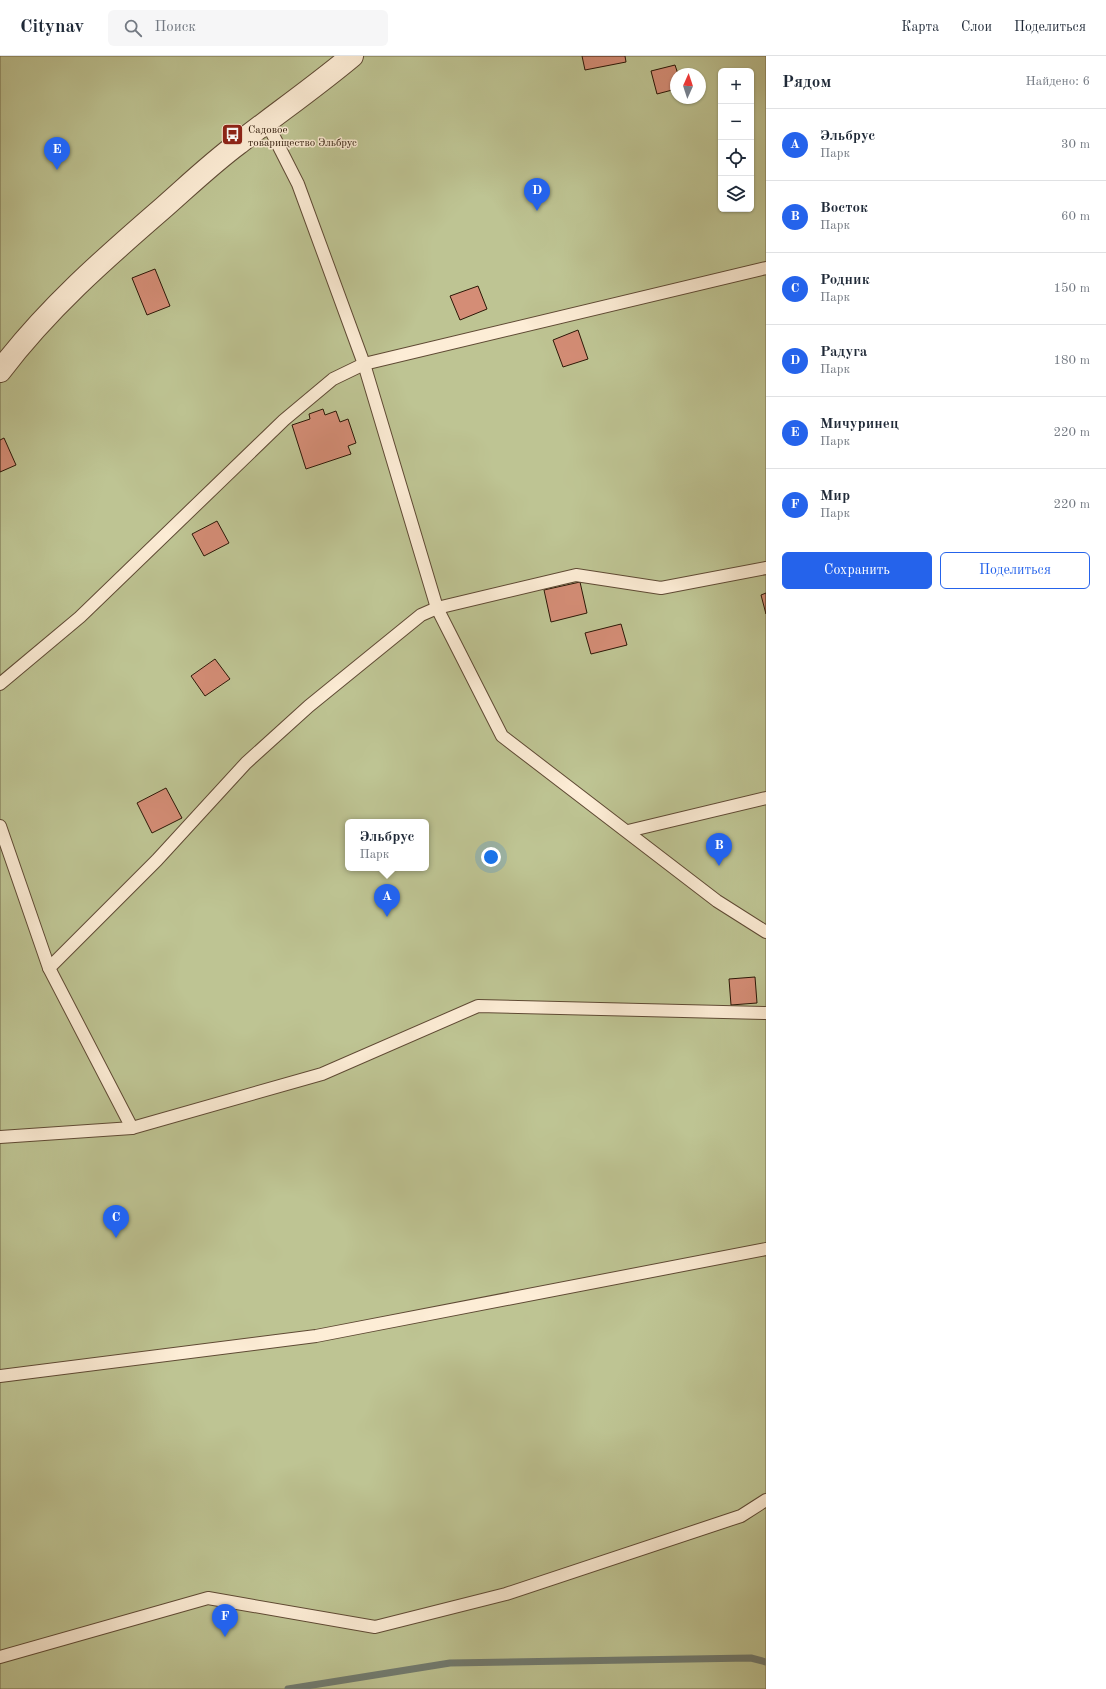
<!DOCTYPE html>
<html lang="ru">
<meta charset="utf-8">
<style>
body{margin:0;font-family:"Old Standard TT",serif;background:#f6f6f7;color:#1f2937}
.controls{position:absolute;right:12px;top:12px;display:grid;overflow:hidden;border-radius:6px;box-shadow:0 1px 3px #0004}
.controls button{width:36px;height:36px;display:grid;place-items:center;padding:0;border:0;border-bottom:1px solid #e0e1e3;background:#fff;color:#1f2937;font:20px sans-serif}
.compass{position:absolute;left:670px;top:12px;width:36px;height:36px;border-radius:50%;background:#fff;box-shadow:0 1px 3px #0004;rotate:3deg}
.you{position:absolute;left:491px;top:801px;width:14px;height:14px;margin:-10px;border:3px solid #fff;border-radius:50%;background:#1a73e8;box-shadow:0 0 0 6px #1a73e833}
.badge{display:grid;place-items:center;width:26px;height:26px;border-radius:50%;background:#2563eb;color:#fff;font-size:13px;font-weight:700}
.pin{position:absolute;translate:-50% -33px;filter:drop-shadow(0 1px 2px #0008)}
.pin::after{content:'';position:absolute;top:21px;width:14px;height:12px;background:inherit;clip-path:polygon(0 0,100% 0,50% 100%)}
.popup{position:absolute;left:345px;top:763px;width:84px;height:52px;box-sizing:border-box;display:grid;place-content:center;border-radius:6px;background:#fff;filter:drop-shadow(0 1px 3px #0005);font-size:13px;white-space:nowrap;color:#747a83}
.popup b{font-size:15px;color:#1f2937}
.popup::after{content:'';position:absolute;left:50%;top:100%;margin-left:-8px;border:8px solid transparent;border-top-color:#fff}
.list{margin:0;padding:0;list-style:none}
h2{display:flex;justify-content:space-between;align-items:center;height:52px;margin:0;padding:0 16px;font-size:17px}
h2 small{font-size:13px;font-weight:400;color:#747a83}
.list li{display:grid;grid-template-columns:26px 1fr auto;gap:12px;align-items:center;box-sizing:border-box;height:72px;padding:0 16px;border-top:1px solid #e0e1e3}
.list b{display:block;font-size:15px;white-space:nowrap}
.list p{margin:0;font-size:13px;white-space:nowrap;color:#747a83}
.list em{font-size:13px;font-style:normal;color:#747a83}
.actions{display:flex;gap:8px;padding:12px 16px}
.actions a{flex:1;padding:9px 0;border:1px solid #2563eb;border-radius:6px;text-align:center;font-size:14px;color:#2563eb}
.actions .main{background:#2563eb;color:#fff}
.icon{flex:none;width:22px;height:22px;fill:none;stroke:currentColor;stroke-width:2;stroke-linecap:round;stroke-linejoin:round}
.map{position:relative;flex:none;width:766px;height:1633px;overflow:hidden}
header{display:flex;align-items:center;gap:24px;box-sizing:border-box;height:56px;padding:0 20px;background:#fff;border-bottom:1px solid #e0e1e3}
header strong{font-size:19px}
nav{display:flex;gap:22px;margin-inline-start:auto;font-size:14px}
.search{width:280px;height:36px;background:#f6f6f7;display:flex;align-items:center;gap:10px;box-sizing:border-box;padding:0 14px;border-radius:6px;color:#747a83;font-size:15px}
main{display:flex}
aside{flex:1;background:#fff}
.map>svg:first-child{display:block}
.green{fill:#bec493;stroke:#746d4c;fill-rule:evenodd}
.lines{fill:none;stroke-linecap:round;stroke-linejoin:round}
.stream{stroke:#717b70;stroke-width:7}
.building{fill:#d48d76;stroke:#2b1606}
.service-casing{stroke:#5f4a34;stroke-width:14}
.minor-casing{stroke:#5f4a34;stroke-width:24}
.service{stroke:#fdedd6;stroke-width:12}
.minor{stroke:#fdedd6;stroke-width:22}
.labels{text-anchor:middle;stroke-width:3;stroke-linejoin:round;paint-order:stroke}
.poi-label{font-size:11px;fill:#2b1606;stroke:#fdedd6;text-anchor:start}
</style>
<header>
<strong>Citynav</strong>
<div class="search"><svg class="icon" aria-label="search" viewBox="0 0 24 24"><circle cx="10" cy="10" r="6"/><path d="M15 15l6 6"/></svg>Поиск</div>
<nav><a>Карта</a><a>Слои</a><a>Поделиться</a></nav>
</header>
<main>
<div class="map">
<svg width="766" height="1633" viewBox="0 0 766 1633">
<rect width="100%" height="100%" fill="#fce4c0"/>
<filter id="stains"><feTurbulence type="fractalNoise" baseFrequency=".005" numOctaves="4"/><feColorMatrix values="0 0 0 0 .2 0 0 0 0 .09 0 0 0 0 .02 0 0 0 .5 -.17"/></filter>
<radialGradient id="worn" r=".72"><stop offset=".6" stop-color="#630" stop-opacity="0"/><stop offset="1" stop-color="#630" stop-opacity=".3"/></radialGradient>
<path class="green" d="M0 0H766V1633H0ZM721 15H751V153H721ZM676 18H700V42H676ZM348 766H426V812H348Z"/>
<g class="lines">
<polyline class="stream" points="288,1633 450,1607 751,1602 766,1606"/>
</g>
<g class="building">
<polygon points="582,0 625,0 626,6 585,14"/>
<polygon points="675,9 678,18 676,18 676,33 657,38 651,15"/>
<polygon points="155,213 170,250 147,259 132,222"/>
<polygon points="478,230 487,253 460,264 450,240"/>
<polygon points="578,274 588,303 563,311 553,284"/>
<polygon points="323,353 325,359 336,355 340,366 348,363 356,387 348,390 351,398 306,413 292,369 310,363 309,358"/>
<polygon points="4,382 16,409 0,416 0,384"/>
<polygon points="217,465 229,487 204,500 192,478"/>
<polygon points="580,526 587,557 551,566 544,534"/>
<polygon points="766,537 766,558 761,539"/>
<polygon points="621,568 627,589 591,598 585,577"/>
<polygon points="215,603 230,623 205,640 191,620"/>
<polygon points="166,732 182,762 152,777 137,747"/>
<polygon points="755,921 757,947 731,949 729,923"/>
</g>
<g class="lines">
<defs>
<g id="service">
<polyline points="267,67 298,128 364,308 437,552 502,680 717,845 766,876"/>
<polyline points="0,628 80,561 284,364 333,323 364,308 766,212"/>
<polyline points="0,770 49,912 132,1072"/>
<polyline points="628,775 766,742"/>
<polyline points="49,912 157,804 246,707 309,650 421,559 437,552 576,519 661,532 766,512"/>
<polyline points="0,1081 132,1072 322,1018 478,950 766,957"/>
<polyline points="0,1320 316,1280 766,1193"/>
<polyline points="0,1601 208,1542 375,1571 506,1538 741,1460 766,1444"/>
</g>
<path id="minor" d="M0 315C47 253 104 203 163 152 188 130 212 107 239 87 276 58 315 31 352 0"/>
</defs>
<use href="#service" class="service-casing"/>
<use href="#minor" class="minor-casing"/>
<use href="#service" class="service"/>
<use href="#minor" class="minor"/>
</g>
<defs>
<symbol id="bus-square" viewBox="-11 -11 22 22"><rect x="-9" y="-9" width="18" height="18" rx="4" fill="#8f2418" stroke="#fdedd6"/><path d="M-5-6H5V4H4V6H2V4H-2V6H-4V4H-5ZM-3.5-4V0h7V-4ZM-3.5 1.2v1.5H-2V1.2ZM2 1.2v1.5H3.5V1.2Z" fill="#fff"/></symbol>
</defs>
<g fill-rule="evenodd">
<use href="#bus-square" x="220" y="66" width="25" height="25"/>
</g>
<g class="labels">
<g class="poi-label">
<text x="248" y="77">Садовое<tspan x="248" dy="13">товарищество Эльбрус</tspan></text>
</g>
</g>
<rect width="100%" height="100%" filter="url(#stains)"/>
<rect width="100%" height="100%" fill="url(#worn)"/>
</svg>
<div class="controls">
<button>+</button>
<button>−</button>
<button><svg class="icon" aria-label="locate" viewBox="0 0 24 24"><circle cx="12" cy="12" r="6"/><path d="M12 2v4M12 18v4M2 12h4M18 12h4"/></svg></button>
<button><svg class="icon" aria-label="layers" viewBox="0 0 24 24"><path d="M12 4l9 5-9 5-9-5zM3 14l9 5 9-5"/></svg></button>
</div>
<svg class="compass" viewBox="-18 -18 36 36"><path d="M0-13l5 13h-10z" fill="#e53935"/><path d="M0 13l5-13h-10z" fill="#747a83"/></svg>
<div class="you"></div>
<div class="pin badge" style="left:387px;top:861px">A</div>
<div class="popup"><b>Эльбрус</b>Парк</div>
<div class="pin badge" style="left:719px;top:810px">B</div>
<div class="pin badge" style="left:116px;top:1182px">C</div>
<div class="pin badge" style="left:537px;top:155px">D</div>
<div class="pin badge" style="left:57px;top:114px">E</div>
<div class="pin badge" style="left:225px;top:1581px">F</div>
</div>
<aside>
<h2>Рядом<small>Найдено: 6</small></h2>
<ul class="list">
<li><span class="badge">A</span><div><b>Эльбрус</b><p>Парк</p></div><em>30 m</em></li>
<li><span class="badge">B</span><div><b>Восток</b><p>Парк</p></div><em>60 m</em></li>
<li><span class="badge">C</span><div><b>Родник</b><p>Парк</p></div><em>150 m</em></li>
<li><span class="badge">D</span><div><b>Радуга</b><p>Парк</p></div><em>180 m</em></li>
<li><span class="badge">E</span><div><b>Мичуринец</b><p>Парк</p></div><em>220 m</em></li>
<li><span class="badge">F</span><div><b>Мир</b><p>Парк</p></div><em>220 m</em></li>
</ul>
<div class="actions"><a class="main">Сохранить</a><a>Поделиться</a></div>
</aside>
</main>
